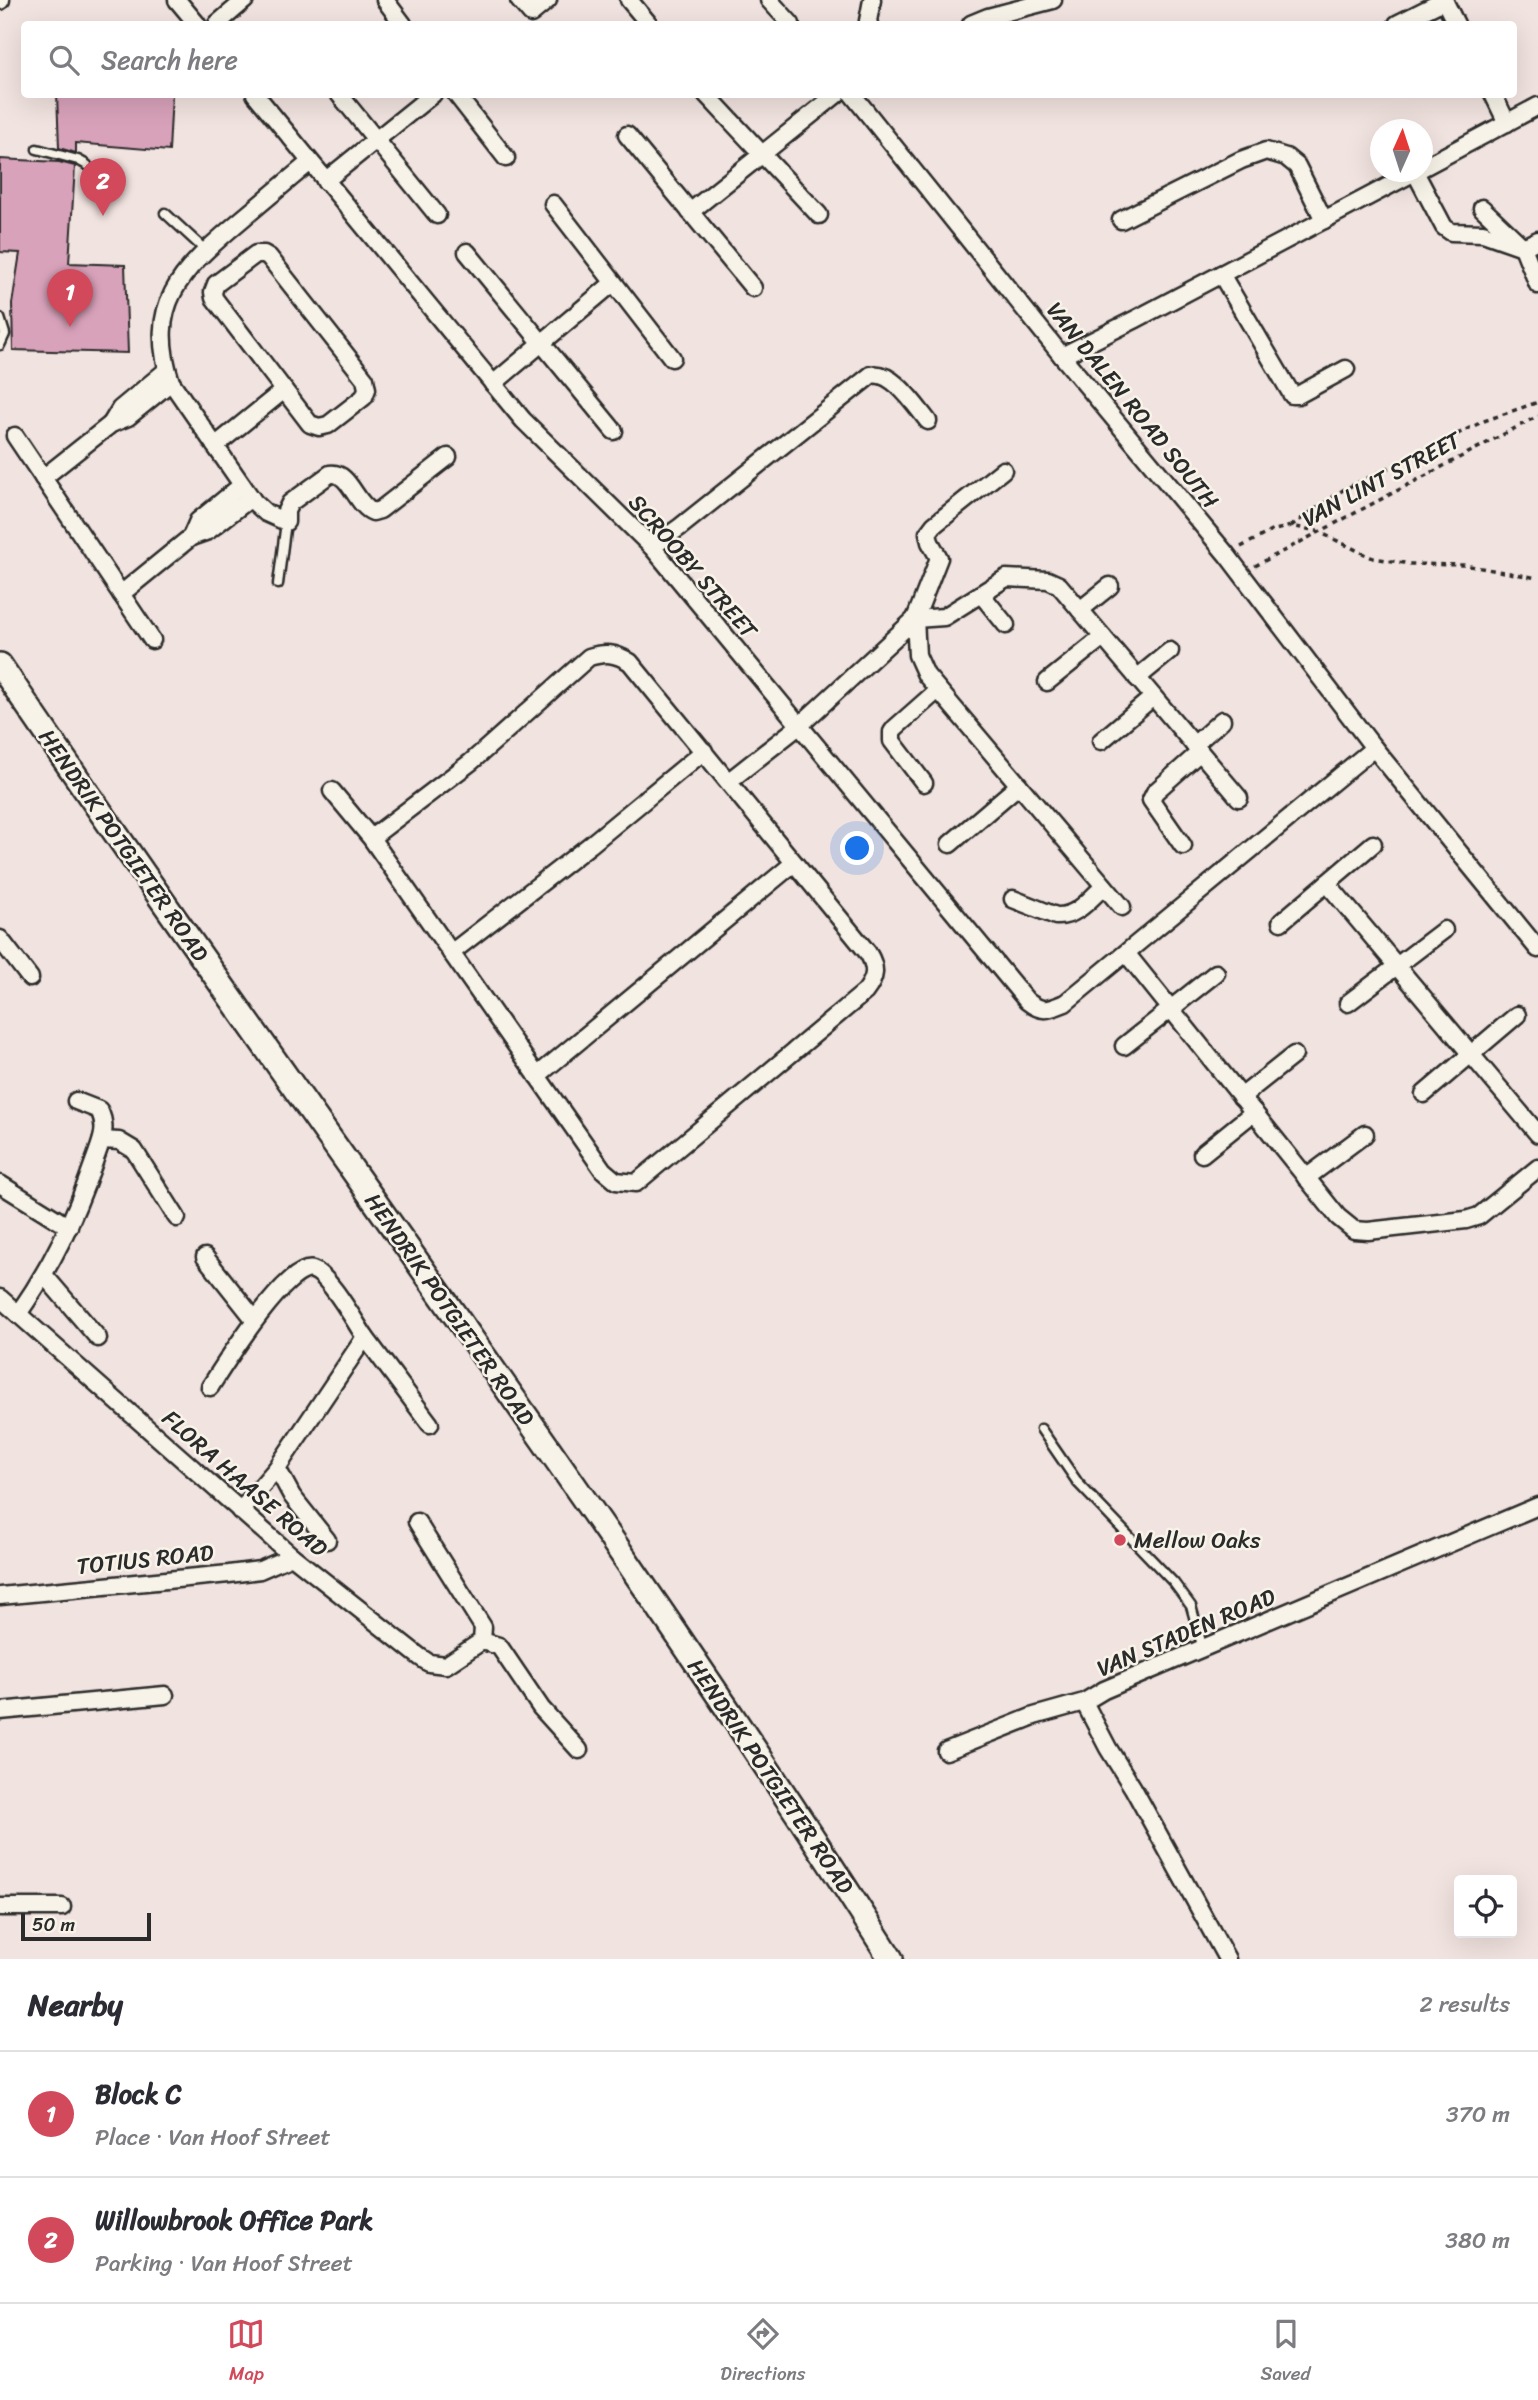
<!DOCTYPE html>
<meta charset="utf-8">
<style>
body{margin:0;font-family:Sriracha,sans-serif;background:#f2f2f3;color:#2b2b33}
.controls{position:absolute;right:21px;bottom:21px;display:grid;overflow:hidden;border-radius:7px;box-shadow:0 7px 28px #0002}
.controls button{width:63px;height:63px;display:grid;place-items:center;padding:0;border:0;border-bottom:2px solid #e1e1e2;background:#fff;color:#2b2b33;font:35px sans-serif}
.compass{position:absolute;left:1370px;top:119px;width:63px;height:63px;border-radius:50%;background:#fff;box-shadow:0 7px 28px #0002;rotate:3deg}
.scale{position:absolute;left:21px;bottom:18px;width:130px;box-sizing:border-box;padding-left:7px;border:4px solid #2b2b2b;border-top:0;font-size:19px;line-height:24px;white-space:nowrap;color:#2b2b2b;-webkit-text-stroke:5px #f7f3e8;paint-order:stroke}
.you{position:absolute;left:858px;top:849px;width:24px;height:24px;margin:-18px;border:5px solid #fff;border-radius:50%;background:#1a73e8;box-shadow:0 0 0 10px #1a73e833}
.badge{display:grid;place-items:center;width:46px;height:46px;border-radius:50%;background:#d1495b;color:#fff;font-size:23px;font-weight:700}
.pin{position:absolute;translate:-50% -58px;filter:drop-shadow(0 2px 4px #0008)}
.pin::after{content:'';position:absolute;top:37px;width:24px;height:21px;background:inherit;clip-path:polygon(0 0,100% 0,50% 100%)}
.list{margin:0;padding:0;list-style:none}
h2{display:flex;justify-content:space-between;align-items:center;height:91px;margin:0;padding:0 28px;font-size:30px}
h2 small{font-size:23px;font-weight:400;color:#7c7c81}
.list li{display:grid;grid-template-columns:46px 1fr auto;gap:21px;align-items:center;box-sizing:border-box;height:126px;padding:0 28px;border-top:2px solid #e1e1e2}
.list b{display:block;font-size:26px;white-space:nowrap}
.list p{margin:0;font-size:23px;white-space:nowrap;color:#7c7c81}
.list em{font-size:23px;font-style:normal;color:#7c7c81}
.icon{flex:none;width:38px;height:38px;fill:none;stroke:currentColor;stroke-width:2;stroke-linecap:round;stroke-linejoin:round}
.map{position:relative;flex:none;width:1538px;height:1959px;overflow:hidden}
.search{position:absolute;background:#fff;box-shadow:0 7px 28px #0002;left:21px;right:21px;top:21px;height:77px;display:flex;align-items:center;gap:18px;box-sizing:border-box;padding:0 24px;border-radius:7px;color:#7c7c81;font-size:26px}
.sheet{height:343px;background:#fff}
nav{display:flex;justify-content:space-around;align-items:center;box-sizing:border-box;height:98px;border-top:2px solid #e1e1e2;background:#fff;font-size:19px;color:#7c7c81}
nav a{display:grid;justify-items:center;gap:4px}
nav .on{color:#d1495b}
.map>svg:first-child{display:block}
.building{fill:#d8a2ba;stroke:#2b2b2b;stroke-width:2}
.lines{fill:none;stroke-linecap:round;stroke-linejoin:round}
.service-casing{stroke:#2b2b2b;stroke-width:13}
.minor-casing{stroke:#2b2b2b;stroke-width:21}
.secondary-casing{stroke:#2b2b2b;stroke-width:28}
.path{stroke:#2b2b2b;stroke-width:3.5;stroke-dasharray:5 5;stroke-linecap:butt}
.service{stroke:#f7f3e8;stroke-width:8}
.minor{stroke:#f7f3e8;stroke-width:16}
.secondary{stroke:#f7f3e8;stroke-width:23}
.poi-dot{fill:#d1495b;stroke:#f7f3e8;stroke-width:2.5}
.labels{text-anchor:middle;stroke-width:5;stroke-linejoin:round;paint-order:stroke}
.street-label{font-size:23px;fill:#2b2b2b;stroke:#f7f3e8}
.poi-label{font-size:23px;fill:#2b2b2b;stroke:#f7f3e8;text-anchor:start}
</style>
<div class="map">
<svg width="1538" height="1959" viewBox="0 0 1538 1959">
<rect width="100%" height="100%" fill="#f1e3df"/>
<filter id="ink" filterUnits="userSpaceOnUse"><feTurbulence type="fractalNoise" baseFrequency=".0143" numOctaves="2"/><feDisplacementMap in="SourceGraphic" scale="14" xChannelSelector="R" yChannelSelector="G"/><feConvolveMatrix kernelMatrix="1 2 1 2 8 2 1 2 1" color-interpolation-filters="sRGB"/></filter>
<g filter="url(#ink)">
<g class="building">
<polygon points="57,94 172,94 169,151 76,143 76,153 59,148"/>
<polygon points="0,159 59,162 75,166 69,263 125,265 128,353 13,350 12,304 20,253 0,252"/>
</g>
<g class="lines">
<defs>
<g id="service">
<polyline points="37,149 78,160 87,165"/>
<polyline points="165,213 205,250"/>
<polyline points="0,318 5,334 0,345"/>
<polyline points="278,584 286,522"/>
<polyline points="1041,1429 1078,1483 1174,1583 1191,1606 1203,1649"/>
</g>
<g id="minor">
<polyline points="177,0 197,24"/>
<polyline points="385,0 403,24"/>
<polyline points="519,0 531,14 548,0"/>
<polyline points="629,0 649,24"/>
<polyline points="769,0 791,24"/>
<polyline points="1444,0 1456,24"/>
<polyline points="0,1 1,0"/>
<polyline points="217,24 245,0"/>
<polyline points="869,24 868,21 872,0"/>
<polyline points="971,24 988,17 1053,0"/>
<polyline points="1397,24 1445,0"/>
<path d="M255 94 523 420 652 547 1027 1001C1042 1013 1048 1010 1065 1003L1374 748"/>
<polyline points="339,94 437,215"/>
<polyline points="456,94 506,158"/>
<polyline points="706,94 819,215"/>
<polyline points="852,94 1062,356 1227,555 1374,748 1538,949"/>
<polyline points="1493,94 1507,123"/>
<polyline points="627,135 753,288"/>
<path d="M310 162C285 183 260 204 235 225 180 272 146 305 171 382L254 502 266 513 286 522V511L290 503 330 474C350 471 355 505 373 512L380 510 448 457"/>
<polyline points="1422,168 1538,106"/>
<polyline points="1415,172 1444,227 1451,232 1483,233 1523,247 1538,240"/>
<polyline points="325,181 433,94"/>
<polyline points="553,204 672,358"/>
<polyline points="1482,208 1523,247 1538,285"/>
<polyline points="690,212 837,94"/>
<polyline points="1121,220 1241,160 1266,151 1286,157 1297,166 1324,220"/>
<polyline points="467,252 614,431"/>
<polygon points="256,254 264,254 269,257 365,379 367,389 364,397 328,425 319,427 310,424 214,298 213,292 216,284"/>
<polyline points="1221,274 1292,395 1298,395 1346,369"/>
<polyline points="1062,356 1136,319 1415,172"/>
<polyline points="493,384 613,283"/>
<polyline points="111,424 120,409 167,370"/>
<polyline points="15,436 152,640"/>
<polyline points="215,446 284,390"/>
<polyline points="1003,470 934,525 928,533 930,542 939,558 915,619 917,655 926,675 1122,907"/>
<polyline points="43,478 111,424 128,417 171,382"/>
<polyline points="191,537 198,521 242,485"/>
<path d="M652 547 680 527 871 375C892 370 915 405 928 421"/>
<polyline points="121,594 191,537 208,531 251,498"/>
<polyline points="981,594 1006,625"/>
<polyline points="1080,610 1110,586"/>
<polyline points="915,619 944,617 1006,578 1048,580 1059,585 1239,798"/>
<polyline points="1137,678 1170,651"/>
<polyline points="1047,682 1103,637"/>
<polyline points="1101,741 1153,697"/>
<polyline points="1194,745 1222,720"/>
<polyline points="729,781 799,726 915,619"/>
<polyline points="924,783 892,741 892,732 895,728 938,690"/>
<path d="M332 791 371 838 603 1170 616 1181 636 1183 865 992C876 978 877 968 868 953L630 662C615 653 606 652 589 657L471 762 371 838"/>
<polyline points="950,844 1019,785"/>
<polyline points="1183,846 1151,800 1155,792 1200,752"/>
<polyline points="1327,883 1538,1134"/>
<path d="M1013 899 1056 916C1077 917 1090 899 1104 886"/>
<polyline points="1281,922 1373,844"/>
<polyline points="0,939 30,978"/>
<polyline points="451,953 590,845 704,751"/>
<polyline points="1126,953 1338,1217 1354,1230 1368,1231 1466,1220 1479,1216 1538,1168"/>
<polyline points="1348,1003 1444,930"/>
<polyline points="1124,1046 1216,973"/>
<polyline points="537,1076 794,863"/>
<polyline points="1424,1094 1517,1015"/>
<polyline points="1241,1097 1294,1055"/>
<polyline points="102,1140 119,1141 134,1150 177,1218"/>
<polyline points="1202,1154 1254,1112"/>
<polyline points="1306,1178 1365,1134"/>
<polyline points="0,1184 69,1227"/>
<polyline points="205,1257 255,1320"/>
<polyline points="44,1275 98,1338"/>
<polyline points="0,1298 292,1556 420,1657 429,1663 446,1665 482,1641 499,1646 541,1708 579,1750"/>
<path d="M18 1314C53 1264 74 1219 94 1162 100 1144 109 1129 99 1110L76 1101"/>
<polyline points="365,1337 430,1424"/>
<path d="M210 1387C224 1365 288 1262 313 1270 329 1275 355 1322 365 1337L277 1468 240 1511"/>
<polyline points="277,1468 292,1496 327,1540"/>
<polyline points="417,1522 483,1627 482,1641"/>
<polyline points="0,1596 229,1574 260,1570 292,1556"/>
<polyline points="0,1711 165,1695"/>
<polyline points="946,1751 1034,1716 1084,1702"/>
<polyline points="0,1907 62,1907"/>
<polyline points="1227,1959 1133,1788 1108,1748 1084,1702 1104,1690 1538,1506"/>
</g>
<path id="secondary" d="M0 665C294 1099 611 1517 891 1959"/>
</defs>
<use href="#service" class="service-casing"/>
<use href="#minor" class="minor-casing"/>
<use href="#secondary" class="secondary-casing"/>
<g class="path">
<polyline points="1291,526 1343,490 1484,421 1538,402"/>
<polyline points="1241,547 1271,531 1291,526 1317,531 1373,558 1411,564 1464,565 1538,578"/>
<polyline points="1255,566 1538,416"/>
</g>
<use href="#service" class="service"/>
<use href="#minor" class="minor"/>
<use href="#secondary" class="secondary"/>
</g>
</g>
<circle class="poi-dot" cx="1120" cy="1540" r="7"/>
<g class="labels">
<g class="street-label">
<text transform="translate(1133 405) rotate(51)" y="8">VAN DALEN ROAD SOUTH</text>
<text transform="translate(1381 479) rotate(-28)" y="8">VAN LINT STREET</text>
<text transform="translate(693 566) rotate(49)" y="8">SCROOBY STREET</text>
<text transform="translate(124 845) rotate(55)" y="8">HENDRIK POTGIETER ROAD</text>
<text transform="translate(450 1309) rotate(55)" y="8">HENDRIK POTGIETER ROAD</text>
<text transform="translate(245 1483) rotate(41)" y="8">FLORA HAASE ROAD</text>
<text transform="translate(145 1559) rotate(-6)" y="8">TOTIUS ROAD</text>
<text transform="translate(1186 1632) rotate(-23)" y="8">VAN STADEN ROAD</text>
<text transform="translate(771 1776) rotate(56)" y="8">HENDRIK POTGIETER ROAD</text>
</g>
<g class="poi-label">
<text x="1134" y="1548">Mellow Oaks</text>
</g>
</g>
</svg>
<div class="controls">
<button><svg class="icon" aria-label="locate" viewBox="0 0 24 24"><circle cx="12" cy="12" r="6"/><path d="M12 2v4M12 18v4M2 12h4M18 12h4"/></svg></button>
</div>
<svg class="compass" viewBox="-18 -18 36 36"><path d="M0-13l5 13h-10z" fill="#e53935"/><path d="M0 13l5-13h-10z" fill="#7c7c81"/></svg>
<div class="scale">50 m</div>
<div class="you"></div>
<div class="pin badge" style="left:70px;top:327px">1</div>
<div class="pin badge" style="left:103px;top:216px">2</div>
<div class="search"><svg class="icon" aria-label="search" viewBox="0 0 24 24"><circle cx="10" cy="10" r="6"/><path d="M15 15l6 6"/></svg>Search here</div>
</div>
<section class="sheet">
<h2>Nearby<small>2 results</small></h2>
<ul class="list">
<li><span class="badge">1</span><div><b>Block C</b><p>Place · Van Hoof Street</p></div><em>370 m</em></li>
<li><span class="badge">2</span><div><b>Willowbrook Office Park</b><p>Parking · Van Hoof Street</p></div><em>380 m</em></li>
</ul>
</section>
<nav>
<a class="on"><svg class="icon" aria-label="map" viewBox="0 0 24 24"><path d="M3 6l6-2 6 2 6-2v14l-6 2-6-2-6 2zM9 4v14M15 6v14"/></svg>Map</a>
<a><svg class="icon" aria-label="directions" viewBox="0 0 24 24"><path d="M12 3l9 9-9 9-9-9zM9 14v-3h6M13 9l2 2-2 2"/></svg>Directions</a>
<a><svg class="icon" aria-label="saved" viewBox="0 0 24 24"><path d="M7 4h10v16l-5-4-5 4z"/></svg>Saved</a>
</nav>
